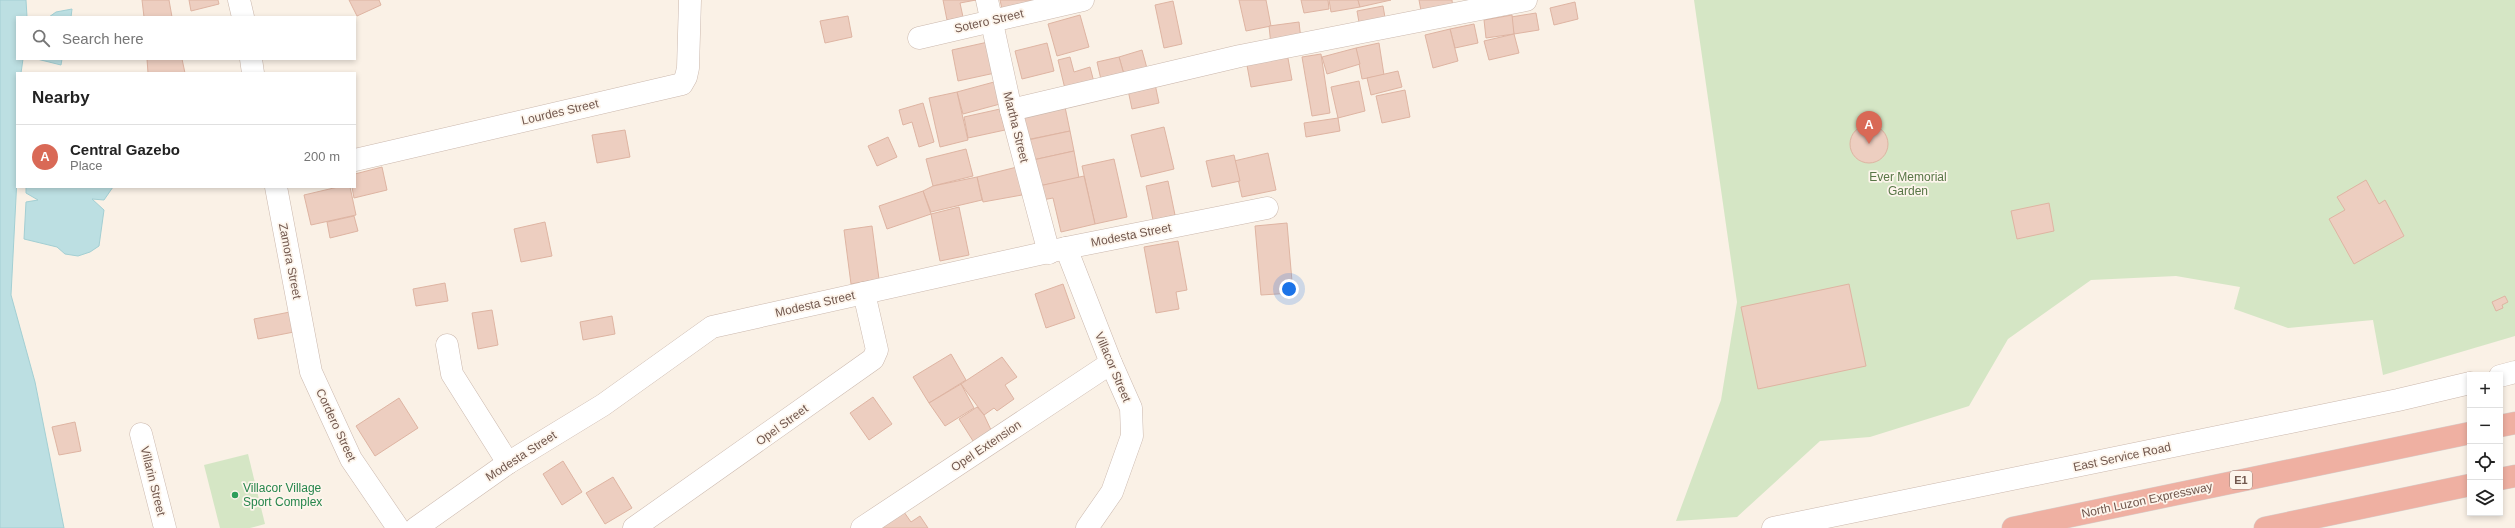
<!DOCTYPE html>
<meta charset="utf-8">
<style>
body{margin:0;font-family:Arial,sans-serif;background:#f2f2f2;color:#222}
.controls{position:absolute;right:12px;bottom:12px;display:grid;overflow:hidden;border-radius:0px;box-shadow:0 2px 6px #0003}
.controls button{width:36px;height:36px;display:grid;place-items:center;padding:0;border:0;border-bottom:1px solid #e0e0e0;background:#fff;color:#222;font:20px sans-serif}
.you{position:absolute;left:1289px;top:289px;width:14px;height:14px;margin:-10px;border:3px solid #fff;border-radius:50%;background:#1a73e8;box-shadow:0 0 0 6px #1a73e833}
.badge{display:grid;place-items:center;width:26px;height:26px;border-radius:50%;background:#d96956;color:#fff;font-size:13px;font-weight:700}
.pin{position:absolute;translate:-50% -33px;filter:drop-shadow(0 1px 2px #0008)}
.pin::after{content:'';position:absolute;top:21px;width:14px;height:12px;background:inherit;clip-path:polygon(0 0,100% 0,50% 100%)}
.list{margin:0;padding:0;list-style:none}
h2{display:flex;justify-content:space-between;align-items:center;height:52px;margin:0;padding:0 16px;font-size:17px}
h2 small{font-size:13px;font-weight:400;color:#767676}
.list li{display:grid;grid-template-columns:26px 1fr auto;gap:12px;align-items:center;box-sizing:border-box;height:64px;padding:0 16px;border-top:1px solid #e0e0e0}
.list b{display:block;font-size:15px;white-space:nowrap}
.list p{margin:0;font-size:13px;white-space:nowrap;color:#767676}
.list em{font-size:13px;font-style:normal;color:#767676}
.icon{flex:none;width:22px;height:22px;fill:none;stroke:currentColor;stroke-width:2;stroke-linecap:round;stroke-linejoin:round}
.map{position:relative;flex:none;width:2515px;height:528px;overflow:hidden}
.search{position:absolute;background:#fff;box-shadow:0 2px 6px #0003;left:16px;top:16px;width:340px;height:44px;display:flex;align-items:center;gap:10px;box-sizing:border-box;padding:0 14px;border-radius:0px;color:#767676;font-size:15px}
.panel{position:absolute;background:#fff;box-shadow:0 2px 6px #0003;left:16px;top:72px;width:340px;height:116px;border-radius:0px}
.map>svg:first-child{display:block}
.green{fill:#d5e6c5}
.water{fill:#bcdfe2;stroke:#a3cfd3}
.building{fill:#edcec0;stroke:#deb4a2}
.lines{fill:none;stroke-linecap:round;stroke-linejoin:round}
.minor-casing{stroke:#cbb8ad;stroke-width:23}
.highway-casing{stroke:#d7d0cd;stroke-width:23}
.minor{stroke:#fff;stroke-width:22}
.highway{stroke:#efb0a2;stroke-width:22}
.leisure-dot{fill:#2e9e5b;stroke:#fdf5ec;stroke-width:1.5}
.labels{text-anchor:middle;stroke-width:3.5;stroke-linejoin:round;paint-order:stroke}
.shield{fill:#fdf5ec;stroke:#9b867d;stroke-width:1}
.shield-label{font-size:11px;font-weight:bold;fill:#71574d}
.street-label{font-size:12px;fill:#71574d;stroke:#fdf5ec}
.park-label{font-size:12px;fill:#587646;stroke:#fdf5ec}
.leisure-label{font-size:12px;fill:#27864d;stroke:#fdf5ec;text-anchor:start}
</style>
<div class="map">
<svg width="2515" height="528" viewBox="0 0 2515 528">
<rect width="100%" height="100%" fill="#faf1e6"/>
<g class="green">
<polygon points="1694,0 2515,0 2515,336 2383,375 2373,320 2288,328 2234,309 2240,287 2176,276 2091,280 2008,339 1969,406 1870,437 1820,441 1737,517 1676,521 1721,400 1737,302"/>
<polygon points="248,454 265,524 250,528 220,528 204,465"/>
</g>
<g class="water">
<polygon points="0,0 26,0 27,17 17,17 17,59 23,59 21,73 17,73 17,178 11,295 35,382 64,528 0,528"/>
<polygon points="72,9 71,17 49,17 56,12"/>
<polygon points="37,59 62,59 61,65"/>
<polygon points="26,187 113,187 104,200 92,199 104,210 99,246 90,252 78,256 65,254 57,247 24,239 26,202 38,200 26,193"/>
</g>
<g class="building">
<polygon points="142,0 169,0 172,17 144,17"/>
<polygon points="189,0 218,0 219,4 191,11"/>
<polygon points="349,0 379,0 381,5 357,16"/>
<polygon points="943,0 976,0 960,3 963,17 947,20"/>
<polygon points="1000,0 1031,0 1032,4 1002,9"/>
<polygon points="1239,0 1266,0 1271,26 1246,31"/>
<polygon points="1301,0 1328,0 1329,9 1304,13"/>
<polygon points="1329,0 1358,0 1360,7 1331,12"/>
<polygon points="1358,0 1391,0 1360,7"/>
<polygon points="1419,0 1452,0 1453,10 1422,16"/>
<polygon points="1173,1 1182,44 1164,48 1155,5"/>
<polygon points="1575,2 1578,19 1554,25 1550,8"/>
<polygon points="1383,6 1386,23 1360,28 1357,11"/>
<polygon points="1536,13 1539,30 1514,34 1511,17"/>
<polygon points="1080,15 1089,47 1057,56 1048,24"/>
<polygon points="1512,15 1514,34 1486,38 1484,20"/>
<polygon points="848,16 852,37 825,43 820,21"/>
<polygon points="1299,22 1301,40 1271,45 1269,26"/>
<polygon points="1474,24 1478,43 1455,48 1450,29"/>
<polygon points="1450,29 1458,61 1433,68 1425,35"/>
<polygon points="1514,34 1519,53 1489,60 1484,41"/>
<polygon points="988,42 995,73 958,81 952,50"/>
<polygon points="1047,43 1054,71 1022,79 1015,51"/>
<polygon points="1379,43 1384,75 1362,79 1356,48"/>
<polygon points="1356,48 1360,64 1327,74 1322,57"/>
<polygon points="1142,50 1148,72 1125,78 1119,57"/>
<polygon points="1287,53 1292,80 1251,87 1246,60"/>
<polygon points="1321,54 1330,113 1312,116 1302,57"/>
<polygon points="1070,57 1074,72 1090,67 1095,86 1066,93 1058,60"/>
<polygon points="1119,57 1125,78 1102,84 1097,62"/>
<polygon points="147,59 182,59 185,73 148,73"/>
<polygon points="1398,71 1402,87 1371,95 1367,78"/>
<polygon points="1359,81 1365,111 1338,118 1331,87"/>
<polygon points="994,82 1000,104 963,114 957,92"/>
<polygon points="1155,84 1159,103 1132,109 1128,90"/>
<polygon points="1405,90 1410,117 1382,123 1376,96"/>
<polygon points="957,92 968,140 940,147 929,98"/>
<polygon points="923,103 934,142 919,147 912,122 903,125 899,110"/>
<polygon points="1065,107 1070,131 1026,140 1022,116"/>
<polygon points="1000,109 1005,130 968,138 964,117"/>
<polygon points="1338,118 1340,131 1306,137 1304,123"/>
<circle cx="1869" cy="144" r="19"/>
<polygon points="1164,127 1174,169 1141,177 1131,135"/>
<polygon points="625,130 630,157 597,163 592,135"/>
<polygon points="1070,131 1074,151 1033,160 1028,140"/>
<polygon points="888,137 897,157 877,166 868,146"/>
<polygon points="966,149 973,176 933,186 926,159"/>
<polygon points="1074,151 1079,178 1039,186 1033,160"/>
<polygon points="1268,153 1276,190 1242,197 1234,161"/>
<polygon points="1234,155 1240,181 1212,187 1206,161"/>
<polygon points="1114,159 1127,217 1095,224 1082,166"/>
<polygon points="382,167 387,190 354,198 352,187 355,187 355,174"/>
<polygon points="1017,167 1022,195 983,202 977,177"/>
<polygon points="1084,176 1095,224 1061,232 1053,198 1042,200 1039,186"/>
<polygon points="977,177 982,200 931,212 923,191 933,186"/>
<polygon points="2366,180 2379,204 2385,200 2404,236 2354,264 2329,219 2345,210 2337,197"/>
<polygon points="1168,181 1175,215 1153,220 1146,186"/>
<polygon points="338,187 350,187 356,215 311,225 304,195"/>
<polygon points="923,191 931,214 887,229 879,206"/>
<polygon points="2049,203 2054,231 2017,239 2011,211"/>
<polygon points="959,207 969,255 940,261 931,214"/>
<polygon points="354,216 358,231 330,238 327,222"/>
<polygon points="545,222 552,256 521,262 514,229"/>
<polygon points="1287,223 1293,293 1261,295 1255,226"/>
<polygon points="872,226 879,279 851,284 844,230"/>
<polygon points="1178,241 1187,290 1176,292 1179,309 1156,313 1144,247"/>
<polygon points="445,283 448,301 416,306 413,289"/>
<polygon points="1063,284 1075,318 1046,328 1035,294"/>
<polygon points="1849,284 1866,366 1758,389 1741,307"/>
<polygon points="2505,296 2508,302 2502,305 2503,308 2496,311 2492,302"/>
<polygon points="492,310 498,345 478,349 472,313"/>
<polygon points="295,311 299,331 258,339 254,319"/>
<polygon points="612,316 615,334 583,340 580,322"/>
<polygon points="951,354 966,380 929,403 913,377"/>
<polygon points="1002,357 1017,377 1005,385 1014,399 997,411 994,408 984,415 961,384"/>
<polygon points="961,384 974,408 945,426 929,403"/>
<polygon points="873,397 892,424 869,440 850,413"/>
<polygon points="399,398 418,428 375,456 356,426"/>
<polygon points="977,407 984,415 992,432 975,444 959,419"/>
<polygon points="75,422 81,451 59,455 52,427"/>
<polygon points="563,461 582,492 562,505 543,474"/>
<polygon points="613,477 632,508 605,524 586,493"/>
<polygon points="904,512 911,522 920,516 928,528 880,528"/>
</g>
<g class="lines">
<defs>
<g id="minor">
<polyline points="239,0 243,17"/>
<polyline points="987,0 1011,110 1049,253"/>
<polyline points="919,38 1083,0"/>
<polyline points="251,59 253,73"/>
<polyline points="1011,110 1240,56 1526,0"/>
<polyline points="355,160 682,84 686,77 688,68 690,0"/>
<polyline points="276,187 311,372 351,459 398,528"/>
<polyline points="1066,248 1111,363 1131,408 1132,436 1112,492 1087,528"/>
<polyline points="447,345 452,374 508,463"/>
<polyline points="2500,376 2515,372"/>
<polyline points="141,434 165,528"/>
<polyline points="416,528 508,463 603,405 712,327 1066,248 1267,208"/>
<polyline points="634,528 873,359 877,350 864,293"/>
<polyline points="862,528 1111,363"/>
<polyline points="1773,528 2398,400 2470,383"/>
</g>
<g id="highway">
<polyline points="2500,426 2515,423"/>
<polyline points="2500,479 2515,476"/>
<polyline points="2013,528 2470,433"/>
<polyline points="2265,528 2470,485"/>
</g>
</defs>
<use href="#minor" class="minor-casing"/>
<use href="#highway" class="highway-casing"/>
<use href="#minor" class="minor"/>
<use href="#highway" class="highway"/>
</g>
<circle class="leisure-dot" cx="235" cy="495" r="4"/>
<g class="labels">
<rect class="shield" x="2230" y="471" width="22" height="18" rx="3"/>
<g class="shield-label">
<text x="2241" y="484">E1</text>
</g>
<g class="street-label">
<text transform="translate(989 21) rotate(-13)" y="4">Sotero Street</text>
<text transform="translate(560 112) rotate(-13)" y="4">Lourdes Street</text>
<text transform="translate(1016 127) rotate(76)" y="4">Martha Street</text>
<text transform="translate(1131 235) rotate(-11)" y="4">Modesta Street</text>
<text transform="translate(290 261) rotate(79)" y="4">Zamora Street</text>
<text transform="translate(815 304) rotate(-13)" y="4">Modesta Street</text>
<text transform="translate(1113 367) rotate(67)" y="4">Villacor Street</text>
<text transform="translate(336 425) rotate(65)" y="4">Cordero Street</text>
<text transform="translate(782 425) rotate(-36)" y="4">Opel Street</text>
<text transform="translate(986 446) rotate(-34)" y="4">Opel Extension</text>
<text transform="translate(521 456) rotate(-33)" y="4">Modesta Street</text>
<text transform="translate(2122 457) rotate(-12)" y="4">East Service Road</text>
<text transform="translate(153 481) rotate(76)" y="4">Villarin Street</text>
<text transform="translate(2147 500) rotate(-12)" y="4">North Luzon Expressway</text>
</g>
<g class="park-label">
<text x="1908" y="181">Ever Memorial<tspan x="1908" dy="14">Garden</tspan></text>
</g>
<g class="leisure-label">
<text x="243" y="492">Villacor Village<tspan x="243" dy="14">Sport Complex</tspan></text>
</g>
</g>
</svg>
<div class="controls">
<button>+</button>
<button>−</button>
<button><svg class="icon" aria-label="locate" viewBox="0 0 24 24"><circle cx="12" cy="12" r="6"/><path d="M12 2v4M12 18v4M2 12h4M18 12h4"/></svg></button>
<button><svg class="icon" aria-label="layers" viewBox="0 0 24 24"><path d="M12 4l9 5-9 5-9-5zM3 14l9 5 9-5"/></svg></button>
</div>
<div class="you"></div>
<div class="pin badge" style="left:1869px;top:144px">A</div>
<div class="search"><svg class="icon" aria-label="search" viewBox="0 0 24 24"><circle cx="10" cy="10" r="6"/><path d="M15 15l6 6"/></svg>Search here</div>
<section class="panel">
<h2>Nearby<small></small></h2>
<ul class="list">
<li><span class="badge">A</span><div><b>Central Gazebo</b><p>Place</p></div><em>200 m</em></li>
</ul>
</section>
</div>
